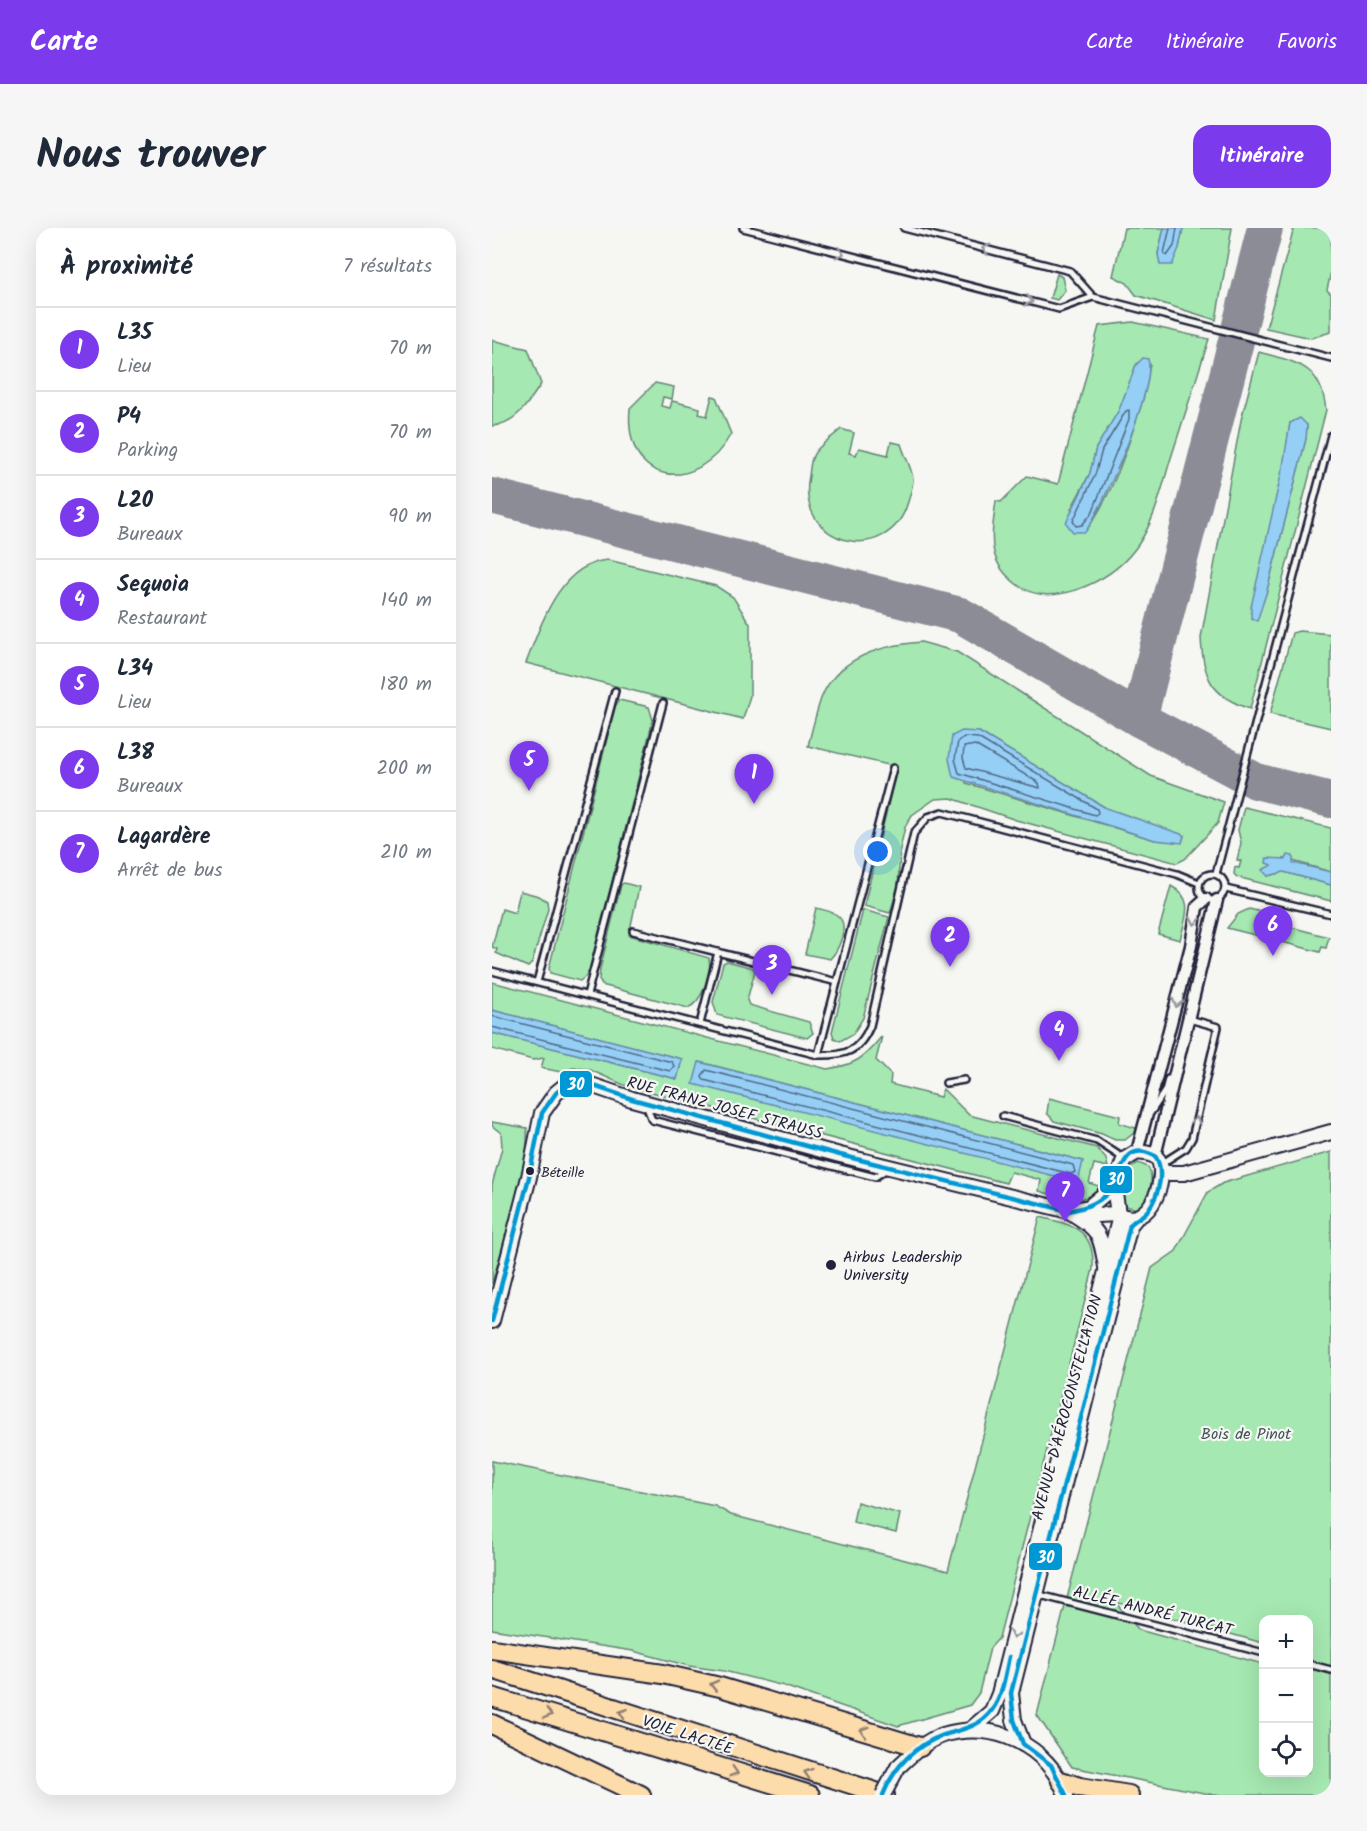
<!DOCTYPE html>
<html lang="fr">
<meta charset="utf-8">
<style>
body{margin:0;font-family:Kalam,sans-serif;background:#f6f6f7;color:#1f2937}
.controls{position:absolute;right:18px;bottom:18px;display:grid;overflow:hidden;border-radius:12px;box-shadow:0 6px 24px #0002}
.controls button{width:54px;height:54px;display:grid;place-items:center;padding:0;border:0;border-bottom:2px solid #e0e1e3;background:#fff;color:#1f2937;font:30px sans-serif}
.you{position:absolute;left:386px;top:624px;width:21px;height:21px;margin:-15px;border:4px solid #fff;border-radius:50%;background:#1a73e8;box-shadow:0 0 0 9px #1a73e833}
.badge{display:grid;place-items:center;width:39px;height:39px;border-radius:50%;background:#7c3aed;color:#fff;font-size:20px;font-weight:700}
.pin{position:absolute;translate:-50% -50px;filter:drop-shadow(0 2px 3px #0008)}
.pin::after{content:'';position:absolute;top:32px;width:21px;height:18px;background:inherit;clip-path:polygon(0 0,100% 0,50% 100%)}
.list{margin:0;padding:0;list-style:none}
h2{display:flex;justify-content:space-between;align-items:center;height:78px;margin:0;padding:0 24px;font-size:26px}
h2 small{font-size:20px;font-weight:400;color:#747a83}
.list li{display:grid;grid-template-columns:39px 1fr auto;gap:18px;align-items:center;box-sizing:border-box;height:84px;padding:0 24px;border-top:2px solid #e0e1e3}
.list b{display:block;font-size:22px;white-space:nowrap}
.list p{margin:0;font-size:20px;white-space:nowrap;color:#747a83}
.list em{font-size:20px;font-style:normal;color:#747a83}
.icon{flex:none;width:33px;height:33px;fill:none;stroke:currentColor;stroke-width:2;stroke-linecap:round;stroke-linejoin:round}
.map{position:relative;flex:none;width:839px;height:1567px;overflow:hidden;border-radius:18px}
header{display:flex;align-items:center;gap:36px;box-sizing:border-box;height:84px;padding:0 30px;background:#7c3aed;color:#fff}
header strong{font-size:28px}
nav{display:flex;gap:33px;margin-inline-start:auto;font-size:21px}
.intro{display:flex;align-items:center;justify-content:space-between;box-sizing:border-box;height:144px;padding:0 36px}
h1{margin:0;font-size:42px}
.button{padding:15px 27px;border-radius:18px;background:#7c3aed;color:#fff;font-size:21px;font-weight:700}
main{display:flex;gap:36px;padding:0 36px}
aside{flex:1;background:#fff;border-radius:18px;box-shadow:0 6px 24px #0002}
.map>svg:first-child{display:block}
.green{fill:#a6e8b1;stroke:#648576;stroke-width:1.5;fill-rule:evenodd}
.water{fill:#96cff6;stroke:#688aab;stroke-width:1.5}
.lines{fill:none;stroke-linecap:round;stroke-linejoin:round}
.shore{stroke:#506786;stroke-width:1.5}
.taxiway{stroke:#8c8c96;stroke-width:36}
.service-casing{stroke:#22223b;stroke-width:10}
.minor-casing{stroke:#22223b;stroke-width:15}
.tertiary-casing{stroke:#22223b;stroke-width:18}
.trunk-casing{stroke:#22223b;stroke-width:22}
.service{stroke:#f6f6f2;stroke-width:5}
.minor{stroke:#f6f6f2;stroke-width:10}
.tertiary{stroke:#f6f6f2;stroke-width:14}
.trunk{stroke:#fddcac;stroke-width:18}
.tertiary-bridge-casing{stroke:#22223b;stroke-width:18;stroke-linecap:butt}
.tertiary-bridge{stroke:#f6f6f2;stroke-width:14}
.bus-1-casing{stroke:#f6f6f2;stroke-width:9}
.bus-1{stroke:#0098d4;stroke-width:4.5}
.oneway{stroke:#9797a0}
.oneway2{stroke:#907f74}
.bus-dot{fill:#22223b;stroke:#f6f6f2;stroke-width:2}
.labels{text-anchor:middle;stroke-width:4.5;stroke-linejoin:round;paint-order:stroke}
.bus-label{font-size:14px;fill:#22223b;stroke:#f6f6f2;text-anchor:start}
.street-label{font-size:16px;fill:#22223b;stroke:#f6f6f2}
.poi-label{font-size:16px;fill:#22223b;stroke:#f6f6f2;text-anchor:start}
.park-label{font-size:16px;fill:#435458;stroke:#f6f6f2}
.line-badge{stroke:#f6f6f2;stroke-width:2}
.badge-label{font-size:16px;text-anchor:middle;font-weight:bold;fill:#fff}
</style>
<header>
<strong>Carte</strong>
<nav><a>Carte</a><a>Itinéraire</a><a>Favoris</a></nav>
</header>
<div class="intro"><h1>Nous trouver</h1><a class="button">Itinéraire</a></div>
<main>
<aside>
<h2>À proximité<small>7 résultats</small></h2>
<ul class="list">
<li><span class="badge">1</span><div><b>L35</b><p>Lieu</p></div><em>70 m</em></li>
<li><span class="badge">2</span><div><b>P4</b><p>Parking</p></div><em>70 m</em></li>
<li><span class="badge">3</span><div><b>L20</b><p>Bureaux</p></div><em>90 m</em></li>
<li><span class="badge">4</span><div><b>Sequoia</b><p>Restaurant</p></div><em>140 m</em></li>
<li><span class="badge">5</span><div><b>L34</b><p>Lieu</p></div><em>180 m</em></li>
<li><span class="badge">6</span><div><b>L38</b><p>Bureaux</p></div><em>200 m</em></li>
<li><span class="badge">7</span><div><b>Lagardère</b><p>Arrêt de bus</p></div><em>210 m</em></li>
</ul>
</aside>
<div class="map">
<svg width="839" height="1567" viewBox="0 0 839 1567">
<rect width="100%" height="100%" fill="#f6f6f2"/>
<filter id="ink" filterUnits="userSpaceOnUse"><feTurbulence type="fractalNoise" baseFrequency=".0167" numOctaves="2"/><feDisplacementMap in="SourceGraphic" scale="12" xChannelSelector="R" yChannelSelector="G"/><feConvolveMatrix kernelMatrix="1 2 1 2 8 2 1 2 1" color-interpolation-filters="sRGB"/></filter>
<g filter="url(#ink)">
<g class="green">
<polygon points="632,0 672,0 666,26 687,20 691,0 740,0 724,92 644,67 635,55 621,48"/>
<polygon points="802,0 839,0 839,44 835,62 839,66 839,104 819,110 774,100"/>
<polygon points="565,46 570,49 573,62 565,72 558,70"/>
<path d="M641 94 717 111C704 152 691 192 678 233 669 263 662 296 643 321 628 341 607 354 584 362 564 368 545 370 527 358 494 335 499 310 504 273L509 274 535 248 566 256 607 98ZM658 136C647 189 626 261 593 304L579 281 598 245 604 220 627 183 644 137Z"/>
<path d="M0 112 36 121 49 156C37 174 24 196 0 198Z"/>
<path d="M767 124C805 135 829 136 834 182L758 481C719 468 711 449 709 410L749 192ZM798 195 815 197 814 211 774 366Z"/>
<path d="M163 155 182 159 180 171 171 169 169 178 178 180 180 173 208 180 207 186 215 188 220 168 224 169 239 206C205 267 131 259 138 180Z"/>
<path d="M349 201 362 205 357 225 364 227 367 220 396 227 399 214 409 216C412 227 420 240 421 251 421 258 418 267 416 274 397 340 303 318 317 248 318 242 318 232 322 226 327 217 341 209 349 201Z"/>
<path d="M116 332 224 358 241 369 258 396V468L251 491 34 435C49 397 67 336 116 332Z"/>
<polygon points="807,403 839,406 839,500 778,486 800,405"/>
<path d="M429 414 465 424 659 548 732 574 726 595 693 631 685 635 524 592 459 570 443 571 420 587 413 599 408 621 406 659 398 685 372 678 405 539 316 518C320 502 324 484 330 468 347 429 390 417 429 414ZM487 504 614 580 692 608 690 614 663 612 474 555Z"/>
<polygon points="127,472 157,479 161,492 98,741 94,748 88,753 58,745 57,740 123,479"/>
<polygon points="752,579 839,600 839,644 794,631 775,631 781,636 776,648 792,644 839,657 839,673 745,649 742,646 743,639 747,640 749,633 745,632 749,615 746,602"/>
<path d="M132 655 147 659 137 707 217 730C220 745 210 774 196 780L110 757 107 752 108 741 129 657Z"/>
<path d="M679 658C704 671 693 690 688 712L666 706Z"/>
<polygon points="28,663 47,668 55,673 56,681 40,735 36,739 4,725 5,721 0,719 10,681 23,685"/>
<path d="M324 680C331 682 341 683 346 688 358 698 346 723 338 731L313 726Z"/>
<polygon points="757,681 774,685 779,693 775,710 735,700 746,686"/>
<polygon points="371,682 397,689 371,790 361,806 348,813 342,810 340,804"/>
<polygon points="787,696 837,709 834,720 830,719 828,724 782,712"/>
<polygon points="235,733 261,740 263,743 255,772 257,777 317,794 321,805 315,810 225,787 221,774 231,735"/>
<path d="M0 754 335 841C364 837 372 830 390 808L384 832 399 847 398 856 448 869 451 861 477 887 605 920 614 931 616 939 602 936 597 955 610 959C601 967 594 971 582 971L583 967 570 964 568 969 547 963 549 952 519 944 514 955 132 857 96 841 81 840 69 844 49 840 52 830 41 832 0 821V805L185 851 190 831 0 782ZM208 834 591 933 202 856Z"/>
<polygon points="557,870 628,888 627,895 647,901 633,912 623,912 610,906 562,893 555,885"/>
<path d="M0 894 35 900C38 938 10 1017 0 1056V957L10 920 9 905 0 898Z"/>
<path d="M839 924V1567H722L580 1539 545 1487 660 1040 684 1023 716 964 731 955ZM623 1374 771 1415 772 1392H816V1544H772L771 1436 647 1402Z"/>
<path d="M646 935 656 939C664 952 656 971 646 981L633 978 629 967 635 943Z"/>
<path d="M548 989C581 997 603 1001 601 1041L507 1410 498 1420 487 1465 478 1477 406 1498 292 1458 232 1443 197 1438 141 1423 0 1401V1233L223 1278 239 1287 456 1343Z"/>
<polygon points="365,1274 408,1286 404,1305 361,1294"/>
</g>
<g class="water">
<polygon points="672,0 691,0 687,20 680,37 668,37 666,26"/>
<path d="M651 130 656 131C665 157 611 281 593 304H581L574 295 598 245 604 220 627 182 644 137Z"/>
<polygon points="808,190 815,197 814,211 774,366 765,393 759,390 759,379 791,238 798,195"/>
<polygon points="470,503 487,504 614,580 692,607 690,615 663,612 461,549 457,531 460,508"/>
<polygon points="796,627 801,628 801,635 839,644 839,657 792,644 776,648 770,642 780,637 774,635 775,630 794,631"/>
<polygon points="0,782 190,831 185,851 0,805"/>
<polygon points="207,834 591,933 586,954 201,856"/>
</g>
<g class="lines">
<g class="shore">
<polyline points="678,0 672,25 675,28 682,18 685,0"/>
<polygon points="637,182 637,191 600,285 590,297 584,298 581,293 603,247 610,222 634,183"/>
<polygon points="472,509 486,510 605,581 606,585 603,587 467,545 463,531 466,513"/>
<polygon points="483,517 547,555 548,560 474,540 471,530 472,519"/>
<polyline points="0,788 180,834 182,838 178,843 0,799"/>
<polygon points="214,842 581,937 583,944 579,946 212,852 210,848"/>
</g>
<g class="taxiway">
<polyline points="0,268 468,387 647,491 764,553 839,572"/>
<polyline points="647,491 773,0"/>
</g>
<defs>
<g id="service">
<polyline points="251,0 567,81 601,69"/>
<polyline points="412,0 578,43 601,69 839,130"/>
<circle cx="720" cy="659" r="13"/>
<polyline points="724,646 839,207"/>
<polyline points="734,661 839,686"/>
<polyline points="141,703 345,754"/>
<path d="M0 743 326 827C353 828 367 824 378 798L422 605 436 589 450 584 685 646 707 655"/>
<polyline points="45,754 123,463"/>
<polyline points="95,767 171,475"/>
<polyline points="208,796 226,724"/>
<polyline points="326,827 401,540"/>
<polyline points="454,855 472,852"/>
<polyline points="154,877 160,892 383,949 395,941"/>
<polyline points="659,884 673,863 676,851"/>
<polyline points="511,888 605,913 631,930"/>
<polyline points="669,936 694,920 700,910 726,799 697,791"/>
<polyline points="544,1366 772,1425"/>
<polyline points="816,1436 839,1442"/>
</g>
<g id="minor">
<polyline points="645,924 699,718 705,679 714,671"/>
<polyline points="663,928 725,672"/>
</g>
<g id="tertiary">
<path d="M645 924C652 925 659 925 664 929 679 942 659 1006 626 986L622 958 632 932Z"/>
<polyline points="670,945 692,945 839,904"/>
<path d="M577 983C607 1002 608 1004 614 1039"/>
<polyline points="585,988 626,986"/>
<polyline points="0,1093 37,949 50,885 64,865 75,856 96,856 140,871 348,927 577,983 597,979 622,958"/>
<polyline points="478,1502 500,1483 507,1466 628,988"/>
<polyline points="531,1516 522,1492 519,1465 638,997 643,991"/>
<path d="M406 1539C420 1526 433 1513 451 1507 501 1491 557 1518 574 1567"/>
</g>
<g id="trunk">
<polyline points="0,1421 171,1446 228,1459 428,1519"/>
<polyline points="0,1441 393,1567"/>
<polyline points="0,1469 318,1567"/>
<polyline points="0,1496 149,1567"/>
<polyline points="569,1553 588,1559 637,1567"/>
</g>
</defs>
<use href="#service" class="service-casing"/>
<use href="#minor" class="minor-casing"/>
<use href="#tertiary" class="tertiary-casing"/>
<use href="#trunk" class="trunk-casing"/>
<use href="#service" class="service"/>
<use href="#minor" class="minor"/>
<use href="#tertiary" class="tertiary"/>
<use href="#trunk" class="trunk"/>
<defs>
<polyline id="tertiary-bridge" points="391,1567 406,1539"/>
</defs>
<use href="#tertiary-bridge" class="tertiary-bridge-casing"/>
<use href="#tertiary-bridge" class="tertiary-bridge"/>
<defs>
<g id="bus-1">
<path d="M0 1093 37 949 50 885 64 865 75 856H96L140 871 348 927 577 983C591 980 605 976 616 965 631 949 629 910 663 928 673 943 667 967 656 982 652 988 643 991 638 997L519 1465 522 1492 531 1516 559 1537 574 1567"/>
<path d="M391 1567C402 1539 423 1517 452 1507 470 1501 488 1499 500 1482 511 1467 513 1447 517 1429"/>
</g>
</defs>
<use href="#bus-1" class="bus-1-casing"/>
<use href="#bus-1" class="bus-1"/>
</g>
<defs><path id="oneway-chevron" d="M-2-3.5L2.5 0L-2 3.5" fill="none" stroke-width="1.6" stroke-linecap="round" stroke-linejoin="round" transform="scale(1.5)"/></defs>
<g class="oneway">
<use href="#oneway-chevron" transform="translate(494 21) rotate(-166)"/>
<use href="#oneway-chevron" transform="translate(348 25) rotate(14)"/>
<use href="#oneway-chevron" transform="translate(537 73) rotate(14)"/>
<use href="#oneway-chevron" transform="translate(703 693) rotate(98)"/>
<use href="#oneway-chevron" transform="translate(685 775) rotate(104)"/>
<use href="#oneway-chevron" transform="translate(704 893) rotate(-77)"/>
<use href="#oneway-chevron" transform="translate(522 1407) rotate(104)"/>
</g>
<g class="oneway2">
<use href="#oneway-chevron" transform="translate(222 1457) rotate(-167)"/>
<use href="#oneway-chevron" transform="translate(131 1485) rotate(-161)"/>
<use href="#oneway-chevron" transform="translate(56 1486) rotate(17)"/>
<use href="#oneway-chevron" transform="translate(372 1503) rotate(-162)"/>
<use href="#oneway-chevron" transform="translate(242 1544) rotate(17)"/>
<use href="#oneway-chevron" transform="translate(316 1545) rotate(-162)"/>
</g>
</g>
<g class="bus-dot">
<circle cx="38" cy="943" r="5"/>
<circle cx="339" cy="1037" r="6"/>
</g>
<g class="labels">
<g class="bus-label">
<text x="49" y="949">Béteille</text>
</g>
<g class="street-label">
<text transform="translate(233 879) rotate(15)" y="6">RUE FRANZ JOSEF STRAUSS</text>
<text transform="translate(574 1179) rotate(-75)" y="6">AVENUE D'AÉROCONSTELLATION</text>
<text transform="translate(661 1382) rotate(14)" y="6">ALLÉE ANDRÉ TURCAT</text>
<text transform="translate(196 1506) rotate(18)" y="6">VOIE LACTÉE</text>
</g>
<g class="poi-label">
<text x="351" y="1034">Airbus Leadership<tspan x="351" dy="18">University</tspan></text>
</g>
<g class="park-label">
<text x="754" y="1211">Bois de Pinot</text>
</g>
</g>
<g class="line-badge">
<rect x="67" y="842" width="34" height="28" rx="6" fill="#0098d4"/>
<rect x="607" y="937" width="34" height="29" rx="6" fill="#0098d4"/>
<rect x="536" y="1314" width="35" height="29" rx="6" fill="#0098d4"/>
</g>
<g class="badge-label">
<text x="84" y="862">30</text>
<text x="624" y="957">30</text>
<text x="554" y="1335">30</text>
</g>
</svg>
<div class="controls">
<button>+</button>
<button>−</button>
<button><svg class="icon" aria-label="locate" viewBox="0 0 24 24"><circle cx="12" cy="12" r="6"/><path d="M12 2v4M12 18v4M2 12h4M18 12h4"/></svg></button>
</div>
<div class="you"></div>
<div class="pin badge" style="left:262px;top:576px">1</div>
<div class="pin badge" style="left:458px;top:739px">2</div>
<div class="pin badge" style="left:280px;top:767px">3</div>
<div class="pin badge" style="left:567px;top:833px">4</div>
<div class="pin badge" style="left:37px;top:563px">5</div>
<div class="pin badge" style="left:781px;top:728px">6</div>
<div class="pin badge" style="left:573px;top:994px">7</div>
</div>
</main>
